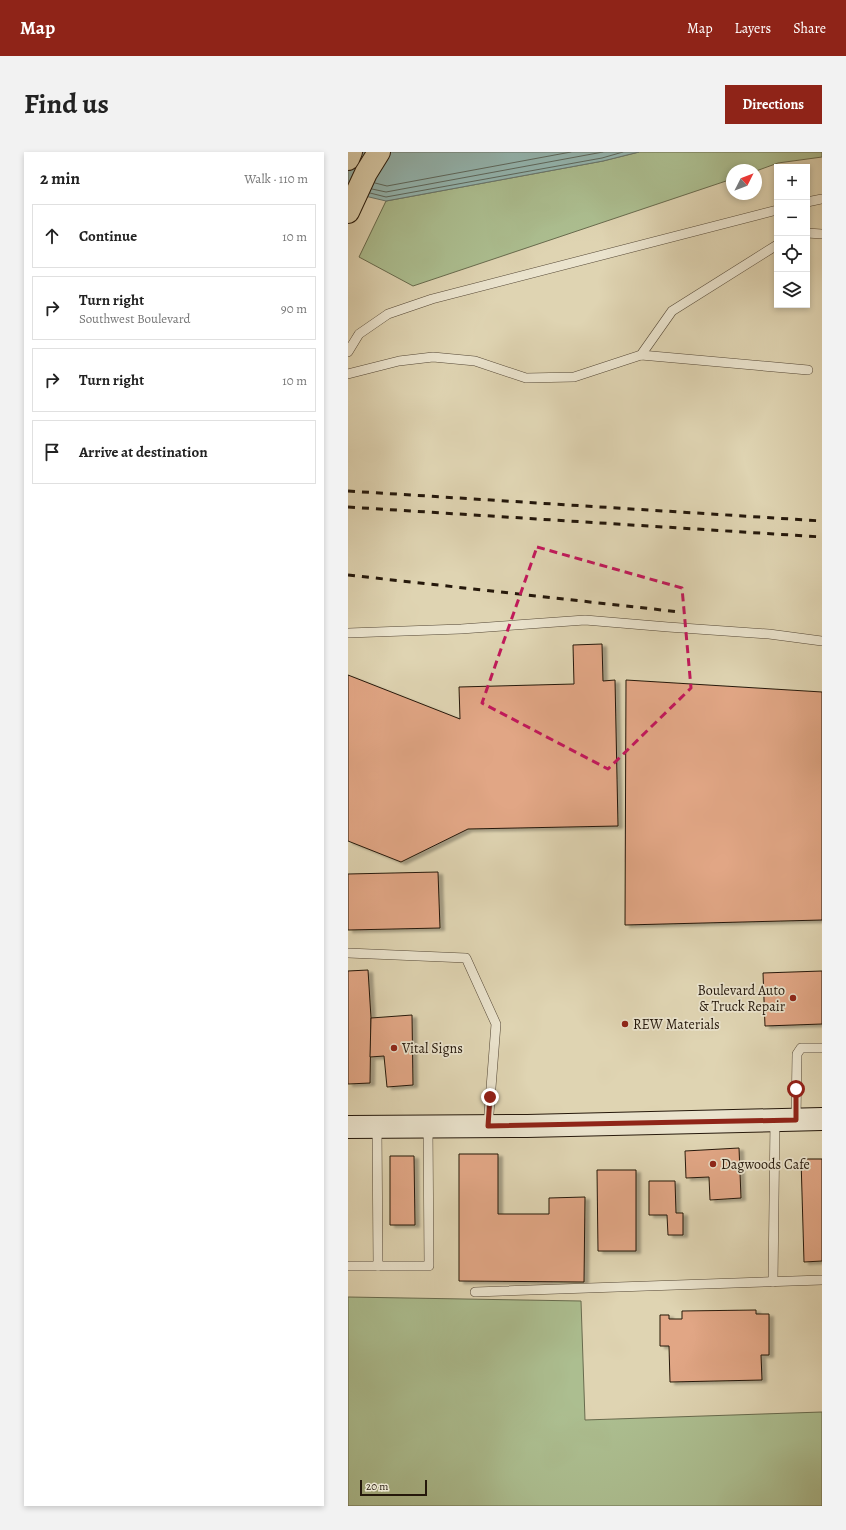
<!DOCTYPE html>
<meta charset="utf-8">
<style>
body{margin:0;font-family:Alegreya,serif;background:#f2f2f2;color:#222}
.controls{position:absolute;right:12px;top:12px;display:grid;overflow:hidden;border-radius:0px;box-shadow:0 2px 6px #0003}
.controls button{width:36px;height:36px;display:grid;place-items:center;padding:0;border:0;border-bottom:1px solid #e0e0e0;background:#fff;color:#222;font:20px sans-serif}
.compass{position:absolute;left:378px;top:12px;width:36px;height:36px;border-radius:50%;background:#fff;box-shadow:0 2px 6px #0003;rotate:48deg}
.scale{position:absolute;left:12px;bottom:10px;width:67px;box-sizing:border-box;padding-left:4px;border:2px solid #25180b;border-top:0;font-size:11px;line-height:14px;white-space:nowrap;color:#25180b;-webkit-text-stroke:3px #eae3cd;paint-order:stroke}
.stop{position:absolute;width:12px;height:12px;margin:-9px;border:3px solid #8f2418;border-radius:50%;background:#fff}
.stop.end{background:#8f2418;border-color:#fff;box-shadow:0 1px 4px #0008}
.list{margin:0;padding:0;list-style:none}
h2{display:flex;justify-content:space-between;align-items:center;height:52px;margin:0;padding:0 16px;font-size:17px}
h2 small{font-size:13px;font-weight:400;color:#767676}
.list li{display:grid;grid-template-columns:26px 1fr auto;gap:12px;align-items:center;box-sizing:border-box;height:64px;margin:0 8px 8px;padding:0 8px;border:1px solid #e0e0e0;border-radius:0px}
.list b{display:block;font-size:15px;white-space:nowrap}
.list p{margin:0;font-size:13px;white-space:nowrap;color:#767676}
.list em{font-size:13px;font-style:normal;color:#767676}
.icon{flex:none;width:22px;height:22px;fill:none;stroke:currentColor;stroke-width:2;stroke-linecap:round;stroke-linejoin:round}
.map{position:relative;flex:none;width:474px;height:1354px;overflow:hidden;border-radius:0px}
header{display:flex;align-items:center;gap:24px;box-sizing:border-box;height:56px;padding:0 20px;background:#8f2418;color:#fff}
header strong{font-size:19px}
nav{display:flex;gap:22px;margin-inline-start:auto;font-size:14px}
.intro{display:flex;align-items:center;justify-content:space-between;box-sizing:border-box;height:96px;padding:0 24px}
h1{margin:0;font-size:28px}
.button{padding:10px 18px;border-radius:0px;background:#8f2418;color:#fff;font-size:14px;font-weight:700}
main{display:flex;gap:24px;padding:0 24px}
aside{flex:1;background:#fff;border-radius:0px;box-shadow:0 2px 6px #0003}
.map>svg:first-child{display:block}
.green{fill:#acbe90;stroke:#686b4e}
.water{fill:#94b7b2;stroke:#68776f}
.lines{fill:none;stroke-linecap:round;stroke-linejoin:round}
.shore{stroke:#5c685e;stroke-width:1}
.building{fill:#e1a685;stroke:#25180b;filter:url(#shadow)}
.lane-casing{stroke:#544735;stroke-width:10}
.secondary-casing{stroke:#25180b;stroke-width:24}
.highway-casing{stroke:#25180b;stroke-width:24}
.lane{stroke:#eae3cd;stroke-width:9}
.secondary{stroke:#eae3cd;stroke-width:22}
.highway{stroke:#dfd4b2;stroke-width:22}
.rail{stroke:#25180b;stroke-width:3;stroke-dasharray:7 7;stroke-linecap:butt}
.route{stroke:#8f2418;stroke-width:5}
.marked{fill:none;stroke:#c2185b;stroke-width:3;stroke-dasharray:8 5;stroke-linejoin:round}
.poi-dot{fill:#8f2418;stroke:#eae3cd;stroke-width:1.5}
.labels{text-anchor:middle;stroke-width:3.5;stroke-linejoin:round;paint-order:stroke}
.poi-label{font-size:14px;fill:#25180b;stroke:#eae3cd;text-anchor:start}
</style>
<header>
<strong>Map</strong>
<nav><a>Map</a><a>Layers</a><a>Share</a></nav>
</header>
<div class="intro"><h1>Find us</h1><a class="button">Directions</a></div>
<main>
<aside>
<h2>2 min<small>Walk · 110 m</small></h2>
<ul class="list">
<li><svg class="icon" aria-label="ahead" viewBox="0 0 24 24"><path d="M12 20V5M6 11l6-6 6 6"/></svg><div><b>Continue</b></div><em>10 m</em></li>
<li><svg class="icon" aria-label="right" viewBox="0 0 24 24"><path d="M7 20v-9h11M14 6l5 5-5 5"/></svg><div><b>Turn right</b><p>Southwest Boulevard</p></div><em>90 m</em></li>
<li><svg class="icon" aria-label="right" viewBox="0 0 24 24"><path d="M7 20v-9h11M14 6l5 5-5 5"/></svg><div><b>Turn right</b></div><em>10 m</em></li>
<li><svg class="icon" aria-label="arrive" viewBox="0 0 24 24"><path d="M6 21V4h12l-3 4 3 4H6"/></svg><div><b>Arrive at destination</b></div></li>
</ul>
</aside>
<div class="map">
<svg width="474" height="1354" viewBox="0 0 474 1354">
<defs>
<filter id="shadow"><feDropShadow dx="4.5" dy="2.5" stdDeviation="1" flood-color="#0004"/></filter>
</defs>
<rect width="100%" height="100%" fill="#dfd4b2"/>
<filter id="stains"><feTurbulence type="fractalNoise" baseFrequency=".005" numOctaves="4"/><feColorMatrix values="0 0 0 0 .2 0 0 0 0 .09 0 0 0 0 .02 0 0 0 .5 -.17"/></filter>
<radialGradient id="worn" r=".72"><stop offset=".6" stop-color="#630" stop-opacity="0"/><stop offset="1" stop-color="#630" stop-opacity=".3"/></radialGradient>
<g class="green">
<polygon points="291,0 474,0 474,5 430,11 408,19 384,18 384,27 65,134 11,105 38,49 255,9"/>
<polygon points="0,1145 233,1149 237,1268 474,1260 474,1354 0,1354"/>
</g>
<polygon class="water" points="0,0 291,0 255,9 38,49 0,40"/>
<g class="lines">
<g class="shore">
<polyline points="27,31 39,34 223,0"/>
<polyline points="24,37 38,40 255,0"/>
<polyline points="22,41 38,45 254,6 275,0"/>
</g>
</g>
<g class="building">
<polygon points="254,492 255,529 267,528 270,674 120,677 53,710 0,689 0,523 112,567 111,535 226,532 225,493"/>
<polygon points="278,528 474,540 474,768 277,773"/>
<polygon points="90,720 92,776 0,778 0,722"/>
<polygon points="20,818 23,866 22,931 0,932 0,819"/>
<polygon points="474,819 474,872 417,874 415,821"/>
<polygon points="64,863 65,933 39,935 36,904 22,905 23,866"/>
<polygon points="391,996 393,1046 362,1048 361,1025 338,1026 337,999"/>
<polygon points="111,1002 150,1002 150,1062 201,1062 201,1046 237,1045 236,1130 111,1129"/>
<polygon points="42,1004 66,1004 67,1073 42,1073"/>
<polygon points="453,1007 474,1007 474,1109 456,1110"/>
<polygon points="249,1018 288,1018 288,1099 250,1099"/>
<polygon points="301,1029 327,1029 328,1061 335,1061 335,1083 320,1083 319,1063 301,1063"/>
<polygon points="408,1158 408,1162 421,1162 421,1203 413,1203 414,1228 322,1230 321,1194 312,1194 312,1163 321,1163 321,1167 334,1167 334,1159"/>
</g>
<g class="lines">
<defs>
<g id="lane">
<polyline points="459,50 474,47"/>
<polyline points="459,81 474,82"/>
<polyline points="0,200 11,182 40,162 84,147 429,58"/>
<polyline points="293,203 324,159 429,93"/>
<polyline points="0,222 51,209 85,205 127,209 178,226 226,225 293,203 460,218"/>
<polyline points="0,481 113,477 237,468 320,475 421,482 474,489"/>
<polyline points="0,801 118,806 148,872 140,974"/>
<polyline points="448,967 449,902 453,896 474,896"/>
<polyline points="0,1114 30,1114 29,975"/>
<polyline points="30,1114 81,1114 80,975"/>
<polyline points="425,1130 427,968"/>
<polyline points="127,1140 474,1128"/>
</g>
<polyline id="secondary" points="0,975 179,974 474,967"/>
<g id="highway">
<polyline points="0,7 3,0"/>
<polyline points="0,60 18,21 31,0"/>
</g>
</defs>
<use href="#lane" class="lane-casing"/>
<use href="#secondary" class="secondary-casing"/>
<use href="#highway" class="highway-casing"/>
<use href="#lane" class="lane"/>
<use href="#secondary" class="secondary"/>
<use href="#highway" class="highway"/>
<g class="rail">
<polyline points="0,339 474,369"/>
<polyline points="0,355 474,385"/>
<polyline points="0,423 332,460"/>
</g>
</g>
<g class="lines">
<polyline class="route" points="142,945 140,974 448,968 448,937"/>
</g>
<path class="marked" d="M189 395 334 436 343 536 260 617 134 551Z"/>
<g class="poi-dot">
<circle cx="445" cy="846" r="4"/>
<circle cx="277" cy="872" r="4"/>
<circle cx="46" cy="896" r="4"/>
<circle cx="365" cy="1012" r="4"/>
</g>
<g class="labels">
<g class="poi-label">
<text x="437" y="843" text-anchor="end">Boulevard Auto<tspan x="437" dy="16">&amp; Truck Repair</tspan></text>
<text x="285" y="877">REW Materials</text>
<text x="54" y="901">Vital Signs</text>
<text x="373" y="1017">Dagwoods Cafe</text>
</g>
</g>
<rect width="100%" height="100%" filter="url(#stains)"/>
<rect width="100%" height="100%" fill="url(#worn)"/>
</svg>
<div class="controls">
<button>+</button>
<button>−</button>
<button><svg class="icon" aria-label="locate" viewBox="0 0 24 24"><circle cx="12" cy="12" r="6"/><path d="M12 2v4M12 18v4M2 12h4M18 12h4"/></svg></button>
<button><svg class="icon" aria-label="layers" viewBox="0 0 24 24"><path d="M12 4l9 5-9 5-9-5zM3 14l9 5 9-5"/></svg></button>
</div>
<svg class="compass" viewBox="-18 -18 36 36"><path d="M0-13l5 13h-10z" fill="#e53935"/><path d="M0 13l5-13h-10z" fill="#767676"/></svg>
<div class="scale">20 m</div>
<div class="stop" style="left:448px;top:937px"></div>
<div class="stop end" style="left:142px;top:945px"></div>
</div>
</main>
